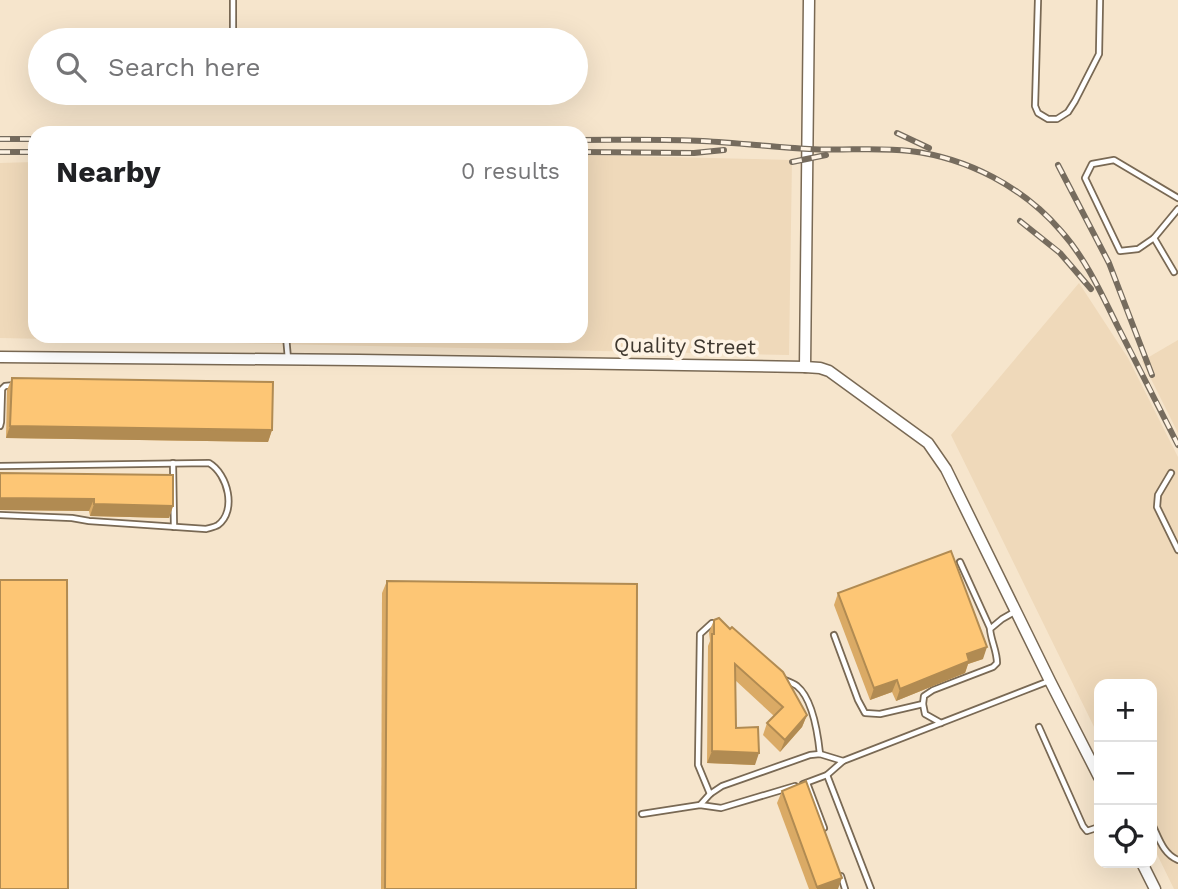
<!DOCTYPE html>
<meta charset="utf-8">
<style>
body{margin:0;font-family:"Work Sans",sans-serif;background:#f6f6f6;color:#202124}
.controls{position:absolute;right:21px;bottom:21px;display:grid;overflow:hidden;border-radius:14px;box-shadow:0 7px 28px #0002}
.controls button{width:63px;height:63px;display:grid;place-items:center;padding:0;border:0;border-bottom:2px solid #e0e0e0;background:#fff;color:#202124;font:35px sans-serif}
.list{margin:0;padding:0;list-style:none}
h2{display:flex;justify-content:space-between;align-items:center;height:91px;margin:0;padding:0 28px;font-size:30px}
h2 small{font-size:23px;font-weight:400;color:#757577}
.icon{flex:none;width:38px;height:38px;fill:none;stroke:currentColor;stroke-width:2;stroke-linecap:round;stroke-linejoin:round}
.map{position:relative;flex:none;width:1178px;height:889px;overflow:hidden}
.search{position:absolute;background:#fff;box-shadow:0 7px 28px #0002;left:28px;top:28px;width:560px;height:77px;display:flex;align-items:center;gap:18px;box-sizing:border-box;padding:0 24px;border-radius:38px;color:#757577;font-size:26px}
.panel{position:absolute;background:#fff;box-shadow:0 7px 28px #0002;left:28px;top:126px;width:560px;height:217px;border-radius:21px}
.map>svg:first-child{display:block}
.built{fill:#efd9ba}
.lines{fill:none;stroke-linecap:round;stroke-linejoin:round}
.service-casing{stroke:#796954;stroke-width:8}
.minor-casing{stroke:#796954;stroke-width:13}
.service{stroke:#fff;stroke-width:4.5}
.minor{stroke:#fff;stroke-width:10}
.rail-casing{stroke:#766c5e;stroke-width:6}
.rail{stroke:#fef3e4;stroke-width:3.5;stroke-dasharray:10;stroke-linecap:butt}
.wall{fill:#daaa65}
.shaded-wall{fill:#b18b52}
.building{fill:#fdc675;stroke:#b18b52;stroke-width:2}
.labels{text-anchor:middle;stroke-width:7;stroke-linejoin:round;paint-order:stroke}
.street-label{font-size:21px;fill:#3f382f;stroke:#fef3e4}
</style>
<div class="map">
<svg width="1178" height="889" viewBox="0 0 1178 889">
<rect width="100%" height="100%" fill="#f6e5cc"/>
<g class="built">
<polygon points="581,155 792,160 789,355 0,338 0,163 35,162 35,336 581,336"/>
<polygon points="1079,283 1128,358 1178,457 1178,889 1174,889 1152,844 1152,684 1099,684 1099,737 951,435"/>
<polygon points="1178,340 1178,433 1142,361"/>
</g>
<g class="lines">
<defs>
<g id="service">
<polyline points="1038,0 1035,106 1038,113 1048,119 1057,119 1068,112 1075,101 1099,54 1100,0"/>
<polyline points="233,40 233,0"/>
<polyline points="1178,198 1114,160 1092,164 1085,178 1120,251 1138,249 1154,238 1178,209"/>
<polyline points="1154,238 1174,272"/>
<polyline points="286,336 288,359"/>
<polyline points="0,426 1,422 2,389 5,386 15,385"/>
<polyline points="173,463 174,527"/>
<path d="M0 466 209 463C228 474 237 511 218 525 215 527 209 528 206 529L89 521 72 518 0 515"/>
<polyline points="1171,473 1158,495 1157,507 1178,550"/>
<polyline points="960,562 990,628"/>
<polyline points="834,635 858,700 865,713 880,714 923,704"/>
<path d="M782 679C787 681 793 683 797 686 813 699 818 735 820 754"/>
<path d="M941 723 925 714 923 704 924 696 933 690 993 667 997 663C997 651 991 641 990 629L1002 619 1016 611"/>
<polyline points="1039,727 1083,826 1087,831 1099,827"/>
<polyline points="827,775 871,889"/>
<polyline points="807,783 824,828"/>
<polyline points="803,784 827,775 843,761 1049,681"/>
<polyline points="710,794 698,765 700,634 712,623 717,624"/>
<polyline points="701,804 710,794 722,786 810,755 820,754 843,761"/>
<polyline points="642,814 700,805 721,808 795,786"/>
<path d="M1152 824C1159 838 1163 854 1178 860"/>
<polyline points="841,876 845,889"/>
</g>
<g id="minor">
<polyline points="0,357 359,360 805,367 820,368 829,371 928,443 946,469 1050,681 1099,777"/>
<polyline points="805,367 809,0"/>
<polyline points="1142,863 1155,889"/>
</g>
</defs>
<use href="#service" class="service-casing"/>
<use href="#minor" class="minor-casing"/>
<use href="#service" class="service"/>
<use href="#minor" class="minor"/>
<defs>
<g id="rail">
<polyline points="897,133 929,148"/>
<polyline points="0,139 35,139"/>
<path d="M581 140C622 140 663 139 703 141 738 143 774 147 809 149 843 151 876 147 910 151 968 158 1023 187 1061 231 1086 259 1101 293 1118 327 1138 366 1158 405 1178 445"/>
<polyline points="0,152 35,152"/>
<polyline points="581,152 694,153 724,150"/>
<polyline points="792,162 826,155"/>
<polyline points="1058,165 1109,263 1152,375"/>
<polyline points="1020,221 1060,253 1091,289"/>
</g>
</defs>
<use href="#rail" class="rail-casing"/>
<use href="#rail" class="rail"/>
</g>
<g class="wall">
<polygon points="12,378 272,430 268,442 6,438 7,390"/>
<polygon points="0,473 173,506 169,518 90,516 89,511 0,510"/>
<polygon points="387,581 636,889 381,889 382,593"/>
<polygon points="838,593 983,659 968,664 965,673 896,701 892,692 870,700 834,605"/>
<polygon points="714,620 807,715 802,727 780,752 763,735 767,723 774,716 735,680 736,728 755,765 707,763 708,646 710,641 709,632"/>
<polygon points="782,791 838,889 809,889 777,803"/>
</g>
<g class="shaded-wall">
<polygon points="10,426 272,430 268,442 6,438"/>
<polygon points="0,498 94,499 89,511 0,510"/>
<polygon points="94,504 173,506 169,518 90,516"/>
<polygon points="987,647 983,659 968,664 965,673 896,701 900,689 967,654"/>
<polygon points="897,680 892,692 870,700 874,688"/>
<polygon points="807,715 802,727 780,752 785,740"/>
<polygon points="712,751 759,753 755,765 707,763"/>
<polygon points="842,878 838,889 817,889 817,887"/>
</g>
<g class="building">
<polygon points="12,378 273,382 272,430 10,426"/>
<polygon points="0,473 173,475 173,506 94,504 94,499 0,498"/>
<polygon points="951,551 987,647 967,654 969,661 900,689 897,680 874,688 838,593"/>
<polygon points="0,580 67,580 68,889 0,889"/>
<polygon points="387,581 637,584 636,889 385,889"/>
<polygon points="719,618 730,629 732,627 783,672 807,715 785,740 767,723 783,707 735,664 736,728 758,727 759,753 712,751 712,634 714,634 714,620"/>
<polygon points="806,781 842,878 817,887 782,791"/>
</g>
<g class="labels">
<g class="street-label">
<text transform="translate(685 346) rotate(1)" y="7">Quality Street</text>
</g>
</g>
</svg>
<div class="controls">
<button>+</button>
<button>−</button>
<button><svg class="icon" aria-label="locate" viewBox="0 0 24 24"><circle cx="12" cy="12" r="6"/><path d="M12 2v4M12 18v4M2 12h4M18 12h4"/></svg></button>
</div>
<div class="search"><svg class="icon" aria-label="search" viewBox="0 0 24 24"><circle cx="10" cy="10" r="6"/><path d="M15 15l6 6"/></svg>Search here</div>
<section class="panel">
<h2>Nearby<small>0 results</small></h2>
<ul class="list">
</ul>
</section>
</div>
